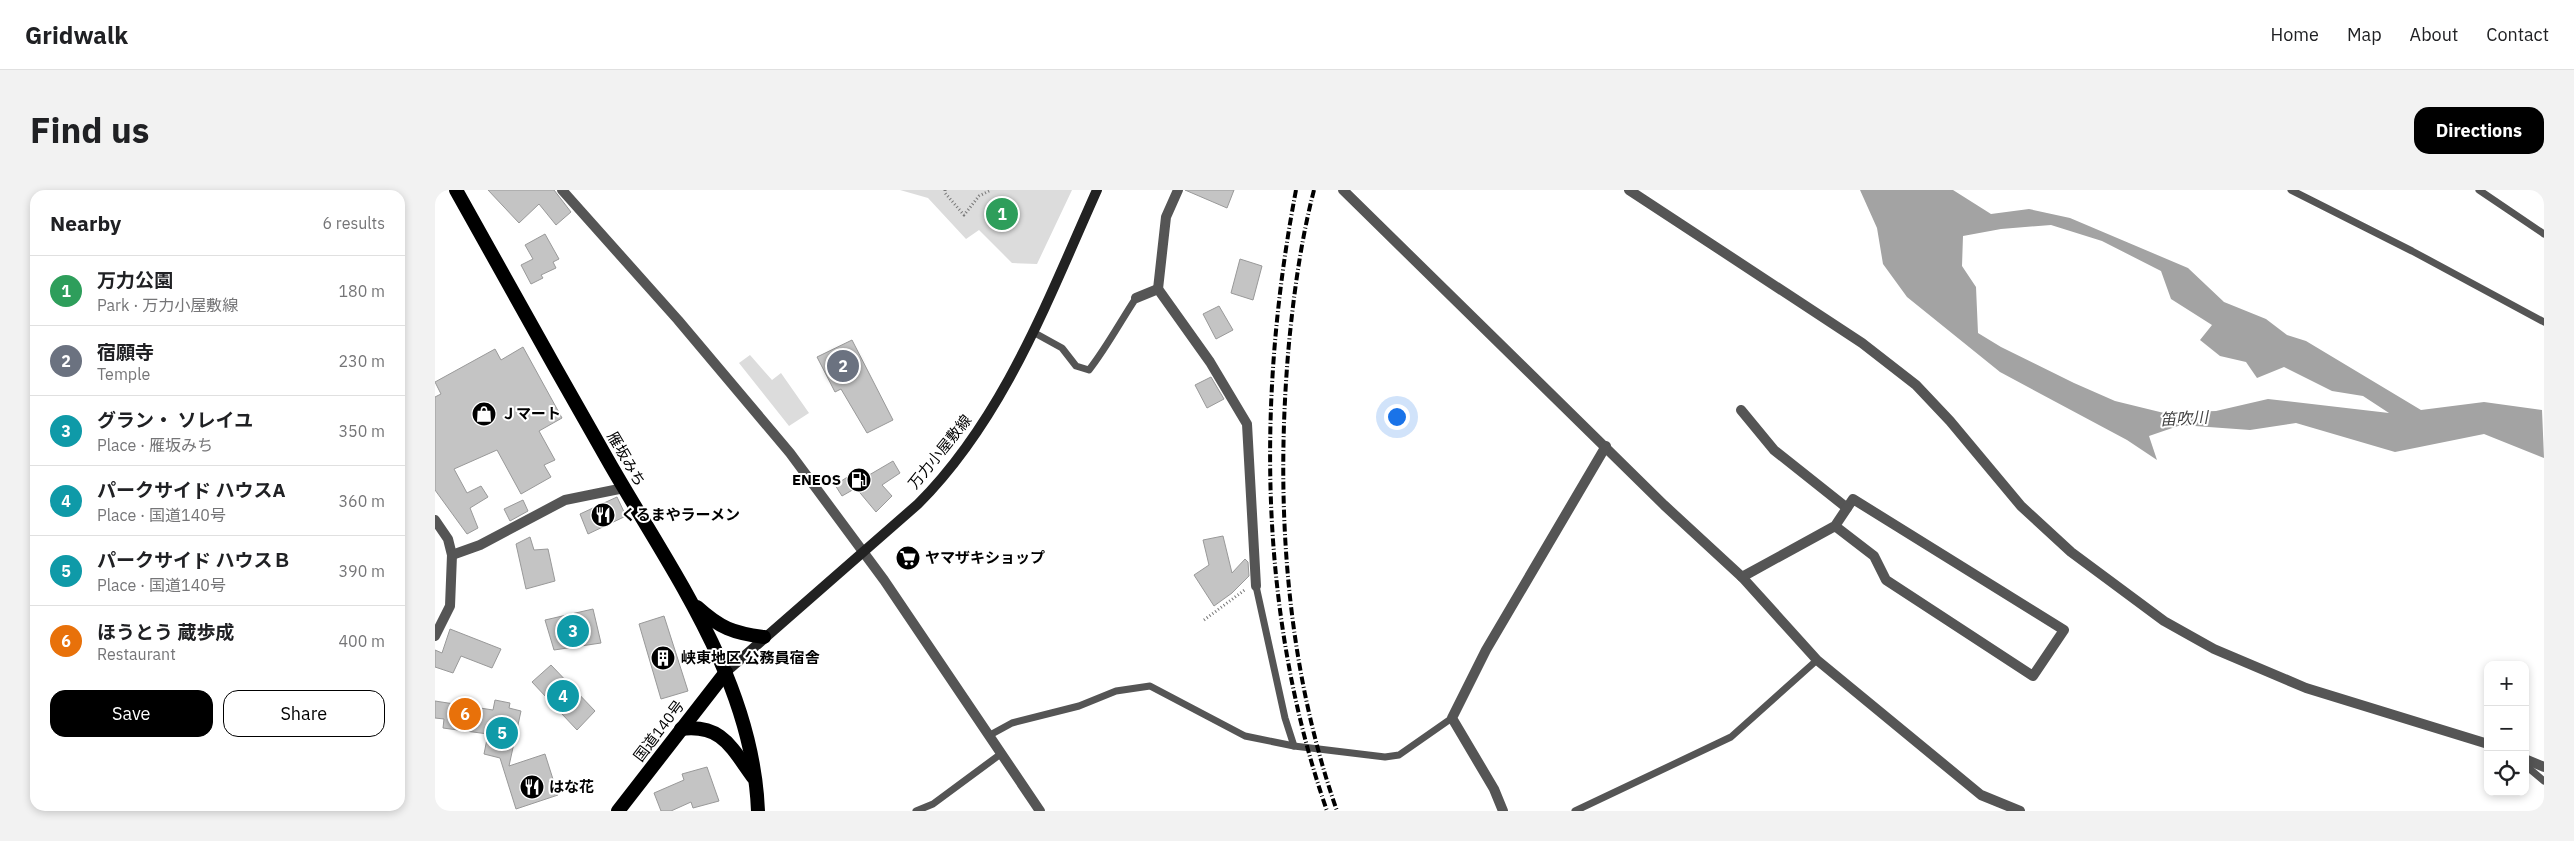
<!DOCTYPE html>
<meta charset="utf-8">
<style>
body{margin:0;font-family:"IBM Plex Sans","Noto Sans JP",sans-serif;background:#f2f2f2;color:#202124}
.controls{position:absolute;right:15px;bottom:15px;display:grid;overflow:hidden;border-radius:10px;box-shadow:0 2px 8px #0003}
.controls button{width:45px;height:45px;display:grid;place-items:center;padding:0;border:0;border-bottom:1px solid #e0e0e0;background:#fff;color:#202124;font:25px sans-serif}
.you{position:absolute;left:961px;top:226px;width:18px;height:18px;margin:-12px;border:4px solid #fff;border-radius:50%;background:#1a73e8;box-shadow:0 0 0 8px #1a73e833}
.badge{display:grid;place-items:center;width:32px;height:32px;border-radius:50%;background:#000;color:#fff;font-size:16px;font-weight:700}
.pin{position:absolute;translate:-50% -50%;border:2px solid #fff;box-shadow:0 1px 5px #0006}
.list{margin:0;padding:0;list-style:none}
h2{display:flex;justify-content:space-between;align-items:center;height:65px;margin:0;padding:0 20px;font-size:21px}
h2 small{font-size:16px;font-weight:400;color:#757577}
.list li{display:grid;grid-template-columns:32px 1fr auto;gap:15px;align-items:center;box-sizing:border-box;height:70px;padding:0 20px;border-top:1px solid #e0e0e0}
.list b{display:block;font-size:19px;white-space:nowrap}
.list p{margin:0;font-size:16px;white-space:nowrap;color:#757577}
.list em{font-size:16px;font-style:normal;color:#757577}
.actions{display:flex;gap:10px;padding:15px 20px}
.actions a{flex:1;padding:11px 0;border:1px solid #000;border-radius:15px;text-align:center;font-size:18px;color:#000}
.actions .main{background:#000;color:#fff}
.icon{flex:none;width:28px;height:28px;fill:none;stroke:currentColor;stroke-width:2;stroke-linecap:round;stroke-linejoin:round}
.map{position:relative;flex:none;width:2109px;height:621px;overflow:hidden;border-radius:15px}
header{display:flex;align-items:center;gap:30px;box-sizing:border-box;height:70px;padding:0 25px;background:#fff;border-bottom:1px solid #e0e0e0}
header strong{font-size:24px}
nav{display:flex;gap:28px;margin-inline-start:auto;font-size:18px}
.intro{display:flex;align-items:center;justify-content:space-between;box-sizing:border-box;height:120px;padding:0 30px}
h1{margin:0;font-size:35px}
.button{padding:12px 22px;border-radius:15px;background:#000;color:#fff;font-size:18px;font-weight:700}
main{display:flex;gap:30px;padding:0 30px}
aside{flex:1;background:#fff;border-radius:15px;box-shadow:0 2px 8px #0003}
.map>svg:first-child{display:block}
.green{fill:#dcdcdc}
.water{fill:#a3a3a3;fill-rule:evenodd}
.building{fill:#c4c4c4;stroke:#999}
.lines{fill:none;stroke-linecap:round;stroke-linejoin:round}
.path{stroke:#777;stroke-width:3;stroke-dasharray:1 2.5;stroke-linecap:butt}
.service{stroke:#555;stroke-width:7}
.minor{stroke:#555;stroke-width:10}
.tertiary{stroke:#555;stroke-width:10}
.secondary{stroke:#222;stroke-width:10}
.trunk{stroke:#000;stroke-width:14}
.rail{stroke:#000;stroke-width:4;stroke-dasharray:8 2.5 1 2.5;stroke-linecap:butt}
.labels{text-anchor:middle;stroke-width:4;stroke-linejoin:round;paint-order:stroke}
.poi-label{font-size:15px;font-weight:bold;fill:#000;stroke:#fff;text-anchor:start}
.street-label{font-size:15px;fill:#000;stroke:#fff}
.water-label{font-size:16px;font-style:italic;fill:#444;stroke:#fff}
</style>
<header>
<strong>Gridwalk</strong>
<nav><a>Home</a><a>Map</a><a>About</a><a>Contact</a></nav>
</header>
<div class="intro"><h1>Find us</h1><a class="button">Directions</a></div>
<main>
<aside>
<h2>Nearby<small>6 results</small></h2>
<ul class="list">
<li><span class="badge" style="background:#2e9e5b">1</span><div><b>万力公園</b><p>Park · 万力小屋敷線</p></div><em>180 m</em></li>
<li><span class="badge" style="background:#6b7280">2</span><div><b>宿願寺</b><p>Temple</p></div><em>230 m</em></li>
<li><span class="badge" style="background:#0f9aa8">3</span><div><b>グラン・ ソレイユ</b><p>Place · 雁坂みち</p></div><em>350 m</em></li>
<li><span class="badge" style="background:#0f9aa8">4</span><div><b>パークサイド ハウスA</b><p>Place · 国道140号</p></div><em>360 m</em></li>
<li><span class="badge" style="background:#0f9aa8">5</span><div><b>パークサイド ハウスＢ</b><p>Place · 国道140号</p></div><em>390 m</em></li>
<li><span class="badge" style="background:#e8710a">6</span><div><b>ほうとう 蔵歩成</b><p>Restaurant</p></div><em>400 m</em></li>
</ul>
<div class="actions"><a class="main">Save</a><a>Share</a></div>
</aside>
<div class="map">
<svg width="2109" height="621" viewBox="0 0 2109 621">
<rect width="100%" height="100%" fill="#fff"/>
<g class="green">
<polygon points="465,0 637,0 602,74 577,73 544,40 531,49 493,8"/>
<polygon points="315,165 337,190 346,183 374,223 354,236 304,173"/>
</g>
<path class="water" d="M1425 0H1518L1556 24 1594 19 1635 28 1753 78 1789 112 1831 129 1852 145 1871 151 1986 220 2049 212 2107 220 2109 268 2049 244 1960 262 1861 233 1815 240 1746 235 1714 246 1722 270 1692 250 1565 182 1472 107 1448 74 1442 38ZM1616 35 1667 51 1726 81 1736 109 1777 135 1765 150 1785 166 1811 172 1822 188 1849 177 1897 201 1928 206 1954 223 1833 209 1781 221 1729 223 1680 211 1639 193 1566 157 1543 143 1541 97 1527 76 1528 46 1566 39Z"/>
<g class="building">
<polygon points="53,0 119,0 136,22 121,35 104,14 84,33"/>
<polygon points="750,0 799,0 792,18"/>
<polygon points="110,44 124,69 118,72 121,78 106,85 108,88 96,94 86,75 98,69 90,55"/>
<polygon points="805,69 827,76 818,110 796,103"/>
<polygon points="784,116 798,140 781,149 768,124"/>
<polygon points="417,150 458,230 432,243 406,199 400,202 382,167"/>
<polygon points="88,157 127,228 104,241 120,270 109,275 116,287 86,304 62,260 19,279 32,303 46,296 53,307 35,318 43,338 32,344 0,300 0,207 6,204 0,192 60,159 66,170"/>
<polygon points="776,187 789,209 772,218 760,195"/>
<polygon points="458,271 465,283 447,295 457,306 441,322 421,298 407,306 400,295 425,279 429,288"/>
<polygon points="182,307 191,326 153,344 145,324"/>
<polygon points="88,310 93,321 75,331 69,319"/>
<polygon points="788,346 797,383 810,369 813,372 814,386 797,403 779,416 759,385 774,375 768,350"/>
<polygon points="95,347 99,360 113,359 120,391 91,399 81,354"/>
<polygon points="158,419 166,453 119,460 110,430"/>
<polygon points="229,426 253,501 226,509 204,434"/>
<polygon points="15,439 66,459 57,478 26,466 18,483 0,477 0,460 7,463"/>
<polygon points="116,475 160,521 142,540 97,492"/>
<polygon points="60,510 75,513 74,518 86,521 74,576 110,564 123,605 81,619 65,568 49,564 53,544 8,538 9,529 0,528 0,511 58,520"/>
<polygon points="272,577 284,611 258,618 256,612 236,621 226,621 219,603 249,590 247,584"/>
</g>
<g class="lines">
<g class="path">
<polyline points="510,0 510,3 529,25 544,6 556,0"/>
<polyline points="769,430 811,399"/>
</g>
<g class="service">
<polyline points="1856,0 1977,61 2109,132"/>
<polyline points="2044,0 2109,44"/>
<path d="M598 142 627 158 641 176 654 180C672 157 685 132 701 108"/>
<polyline points="821,396 850,528 859,556"/>
<polyline points="555,545 577,533 644,516 681,501 715,496 810,546 859,556 950,567 964,565 1017,528"/>
<polyline points="2090,575 2109,591"/>
<polyline points="481,621 498,614 567,563"/>
<polyline points="1140,621 1296,547 1382,470"/>
</g>
<g class="minor">
<polyline points="127,0 243,130 355,263 449,390 605,621"/>
<polyline points="908,0 1229,315 1307,387 1382,470 1546,605 1585,621"/>
<polyline points="723,99 731,27 743,0"/>
<polyline points="701,108 723,99 775,172 812,234 821,396"/>
<polyline points="1306,220 1339,260 1412,318"/>
<polyline points="0,330 13,349 17,365 15,416 0,446"/>
<polyline points="17,365 45,355 130,310 189,298"/>
<polyline points="1307,387 1400,336 1418,309 1629,440 1598,486 1451,390 1439,366 1400,336"/>
<polyline points="1068,621 1059,599 1017,528 1051,460 1171,256"/>
</g>
<g class="tertiary">
<polyline points="1194,0 1427,153 1481,195 1515,231 1586,316 1636,362 1729,431 1779,459 1871,498 2053,554"/>
<polyline points="2090,569 2109,577"/>
</g>
<path class="secondary" d="M291 482 483 314C569 228 613 109 662 0"/>
<g class="trunk">
<path d="M21 0C72 92 123 183 175 274 237 382 318 491 323 621"/>
<path d="M262 417C285 438 298 443 329 447"/>
<path d="M246 539C287 534 296 557 318 587"/>
<polyline points="183,621 291,482"/>
</g>
<g class="rail">
<path d="M861 0C822 205 823 422 892 621"/>
<path d="M879 0C866 50 859 102 854 153 840 309 850 472 902 621"/>
</g>
</g>
<defs>
<symbol id="shop-disc" viewBox="-11 -11 22 22"><circle r="9.5" fill="#000" stroke="#fff"/><path d="M-5-2.5h2.3a2.7 3.5 0 0 1 5.4 0H5L5.5 6h-11ZM-1.5-2.5h3a1.5 2.3 0 0 0-3 0Z" fill="#fff"/></symbol>
<symbol id="fuel-disc" viewBox="-11 -11 22 22"><circle r="9.5" fill="#000" stroke="#fff"/><path d="M-5.5-6h7V0h2V4h1.3V-2.5L3-4.5l.8-.8L6-3V5H2.5V1h-1V6h-7ZM-4.2-4.7v3.2H.2V-4.7Z" fill="#fff"/></symbol>
<symbol id="restaurant-disc" viewBox="-11 -11 22 22"><circle r="9.5" fill="#000" stroke="#fff"/><path d="M-5-6h1v4h1v-4h1v4h1v-4h1v5L-1.5 .5V6h-2V.5L-5-1ZM5-6V6H3V1.5H1.5Q1.5-4 5-6Z" fill="#fff"/></symbol>
<symbol id="supermarket-disc" viewBox="-11 -11 22 22"><circle r="9.5" fill="#000" stroke="#fff"/><path d="M-6-5.5h2.5l.6 2H6L4.5 2H-2.5L-4.4-4H-6ZM-1.5 3.2a1.3 1.3 0 1 0 .1 0ZM3 3.2a1.3 1.3 0 1 0 .1 0Z" fill="#fff"/></symbol>
<symbol id="building-disc" viewBox="-11 -11 22 22"><circle r="9.5" fill="#000" stroke="#fff"/><path d="M-4-6H4V6H1V3H-1V6H-4ZM-2.5-4.3h1.7v1.8h-1.7ZM.8-4.3h1.7v1.8H.8ZM-2.5-1h1.7V.8h-1.7ZM.8-1h1.7V.8H.8Z" fill="#fff"/></symbol>
</defs>
<g fill-rule="evenodd">
<use href="#shop-disc" x="35" y="210" width="28" height="28"/>
<use href="#fuel-disc" x="410" y="276" width="28" height="28"/>
<use href="#restaurant-disc" x="154" y="311" width="28" height="28"/>
<use href="#supermarket-disc" x="459" y="354" width="28" height="28"/>
<use href="#building-disc" x="214" y="454" width="28" height="28"/>
<use href="#restaurant-disc" x="83" y="583" width="28" height="28"/>
</g>
<g class="labels">
<g class="poi-label">
<text x="66" y="229">Ｊマート</text>
<text x="406" y="295" text-anchor="end">ENEOS</text>
<text x="186" y="330">くるまやラーメン</text>
<text x="490" y="373">ヤマザキショップ</text>
<text x="246" y="473">峡東地区 公務員宿舎</text>
<text x="114" y="602">はな花</text>
</g>
<g class="street-label">
<text transform="translate(505 262) rotate(-51)" y="5">万力小屋敷線</text>
<text transform="translate(191 269) rotate(60)" y="5">雁坂みち</text>
<text transform="translate(224 541) rotate(-53)" y="5">国道140号</text>
</g>
<g class="water-label">
<text transform="translate(1749 228) rotate(-3)" y="6">笛吹川</text>
</g>
</g>
</svg>
<div class="controls">
<button>+</button>
<button>−</button>
<button><svg class="icon" aria-label="locate" viewBox="0 0 24 24"><circle cx="12" cy="12" r="6"/><path d="M12 2v4M12 18v4M2 12h4M18 12h4"/></svg></button>
</div>
<div class="you"></div>
<div class="pin badge" style="left:567px;top:24px;background:#2e9e5b">1</div>
<div class="pin badge" style="left:408px;top:176px;background:#6b7280">2</div>
<div class="pin badge" style="left:138px;top:441px;background:#0f9aa8">3</div>
<div class="pin badge" style="left:128px;top:506px;background:#0f9aa8">4</div>
<div class="pin badge" style="left:67px;top:543px;background:#0f9aa8">5</div>
<div class="pin badge" style="left:30px;top:524px;background:#e8710a">6</div>
</div>
</main>
